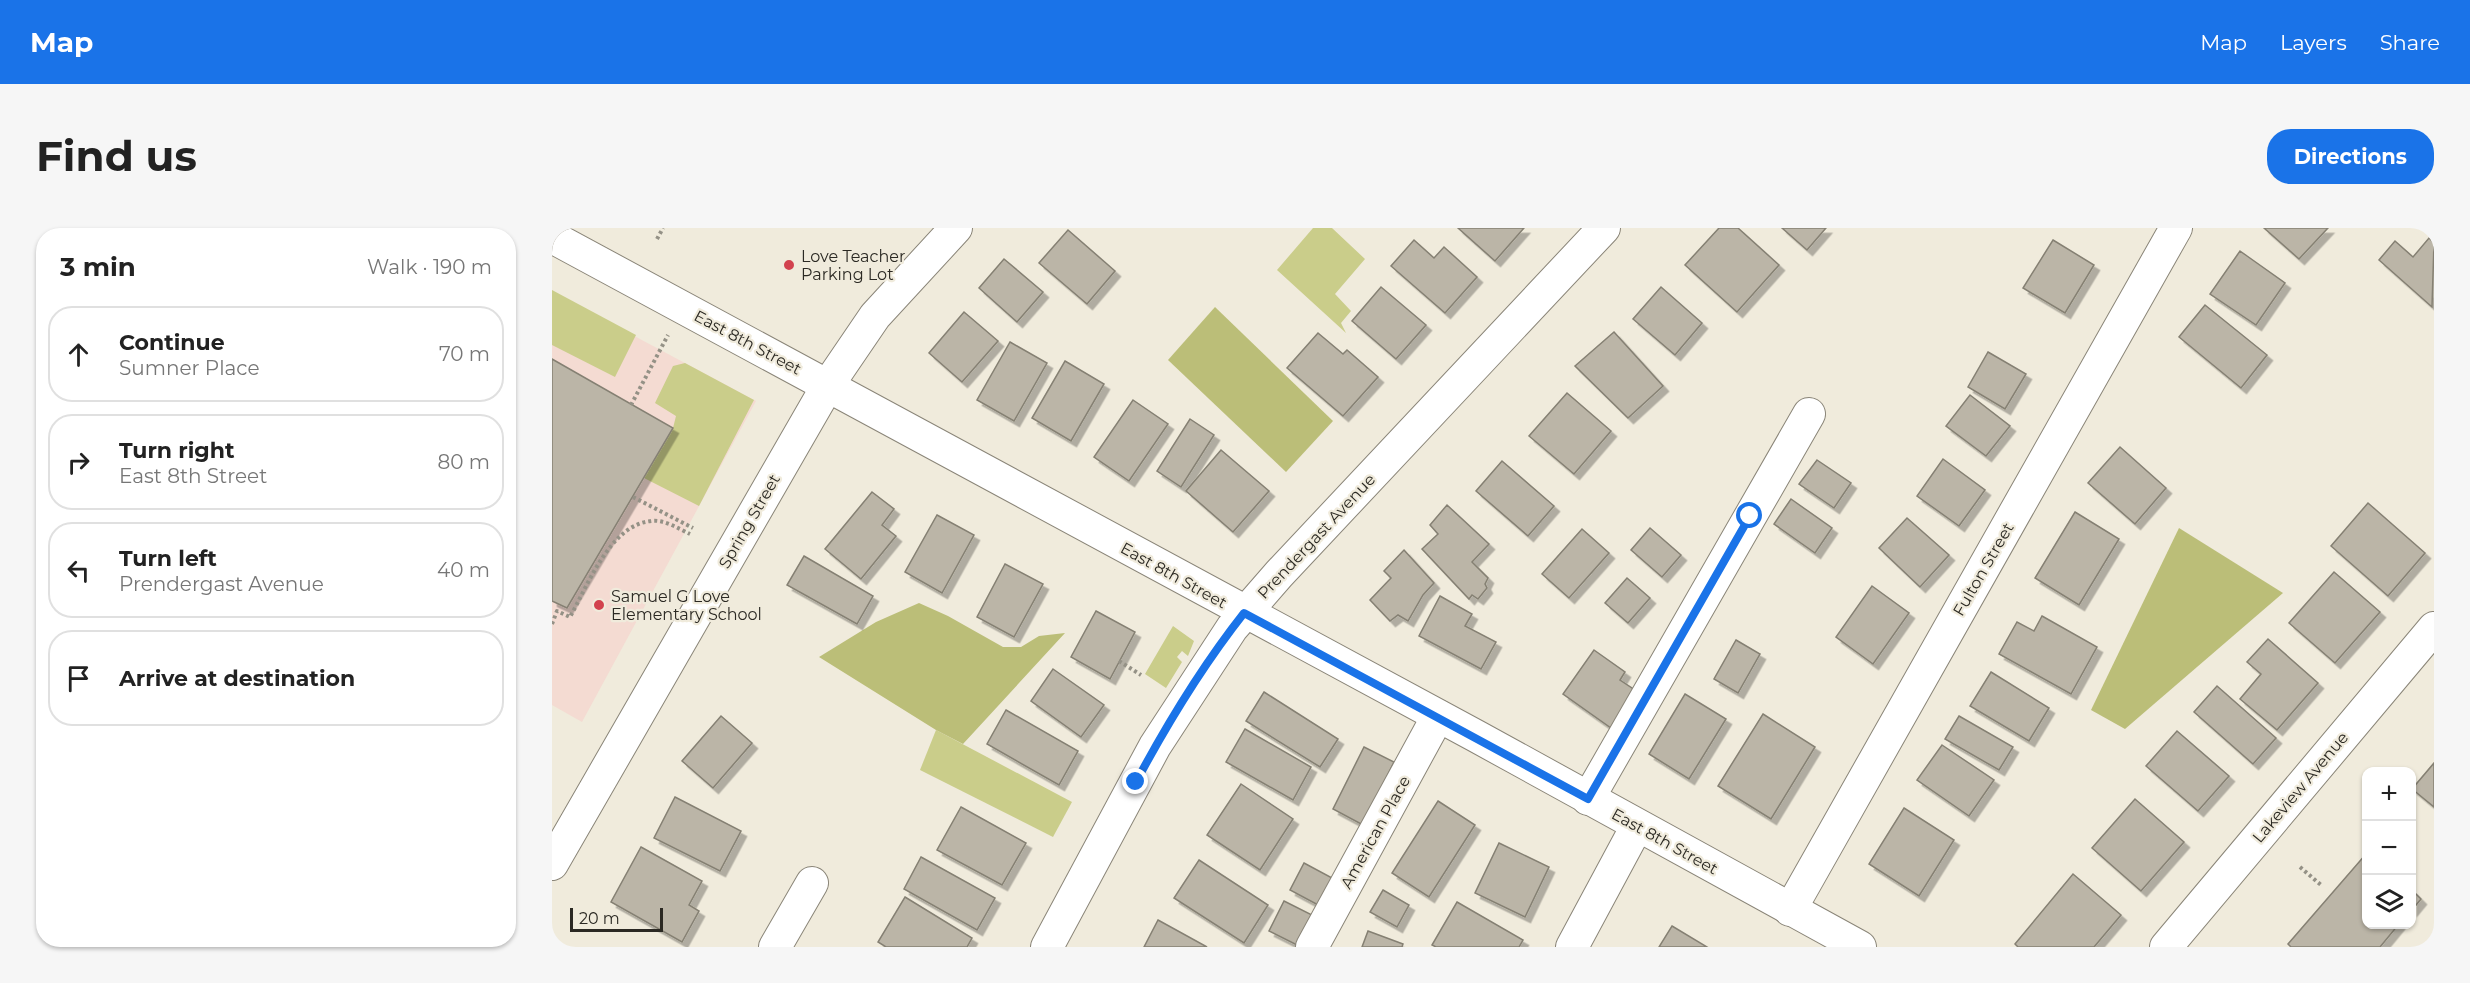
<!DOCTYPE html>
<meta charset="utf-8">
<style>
body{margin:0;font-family:Montserrat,sans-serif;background:#f6f6f6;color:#222}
.controls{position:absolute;right:18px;bottom:18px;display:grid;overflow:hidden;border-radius:12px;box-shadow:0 2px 4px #0004}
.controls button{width:54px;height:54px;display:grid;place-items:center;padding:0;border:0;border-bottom:2px solid #e0e0e0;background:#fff;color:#222;font:30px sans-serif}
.scale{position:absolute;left:18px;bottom:15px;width:93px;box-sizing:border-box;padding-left:6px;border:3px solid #2b2923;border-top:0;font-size:16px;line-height:21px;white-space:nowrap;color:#2b2923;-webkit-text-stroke:4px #f0ebdc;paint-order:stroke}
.stop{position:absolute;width:18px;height:18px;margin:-14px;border:4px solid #1a73e8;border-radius:50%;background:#fff}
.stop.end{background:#1a73e8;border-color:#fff;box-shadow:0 2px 6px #0008}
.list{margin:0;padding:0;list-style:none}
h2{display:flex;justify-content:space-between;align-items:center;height:78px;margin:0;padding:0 24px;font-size:26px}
h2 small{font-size:20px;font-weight:400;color:#767676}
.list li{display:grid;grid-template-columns:39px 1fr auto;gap:18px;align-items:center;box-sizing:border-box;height:96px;margin:0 12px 12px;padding:0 12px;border:2px solid #e0e0e0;border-radius:24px}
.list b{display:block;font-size:22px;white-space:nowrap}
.list p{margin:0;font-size:20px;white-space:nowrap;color:#767676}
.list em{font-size:20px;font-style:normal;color:#767676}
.icon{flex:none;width:33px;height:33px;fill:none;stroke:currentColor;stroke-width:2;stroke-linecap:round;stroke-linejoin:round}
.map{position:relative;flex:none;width:1882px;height:719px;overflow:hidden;border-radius:24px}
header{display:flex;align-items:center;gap:36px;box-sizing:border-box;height:84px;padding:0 30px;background:#1a73e8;color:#fff}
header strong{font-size:28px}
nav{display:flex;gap:33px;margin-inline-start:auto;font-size:21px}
.intro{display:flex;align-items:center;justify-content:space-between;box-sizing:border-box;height:144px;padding:0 36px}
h1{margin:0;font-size:42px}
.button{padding:15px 27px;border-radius:24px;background:#1a73e8;color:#fff;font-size:21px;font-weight:700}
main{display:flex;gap:36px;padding:0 36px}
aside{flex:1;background:#fff;border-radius:24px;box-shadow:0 2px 4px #0004}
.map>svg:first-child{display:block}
.education{fill:#f4dbd2}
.green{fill:#cacd8a}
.forest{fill:#bbbe78}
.building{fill:#bbb5a7;stroke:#858073;stroke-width:1.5;filter:url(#shadow)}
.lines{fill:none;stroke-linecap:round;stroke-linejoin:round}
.street-casing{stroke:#8a8578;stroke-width:34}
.path{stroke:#949186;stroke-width:4;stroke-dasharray:3 3;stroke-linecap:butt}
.street{stroke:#fff;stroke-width:32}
.route{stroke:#1a73e8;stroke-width:8}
.poi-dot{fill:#d2424e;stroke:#f0ebdc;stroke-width:2}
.labels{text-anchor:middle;stroke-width:4.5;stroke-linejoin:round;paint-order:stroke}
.poi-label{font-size:16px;fill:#2b2923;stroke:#f0ebdc;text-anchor:start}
.street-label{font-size:16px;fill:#2b2923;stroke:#f0ebdc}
</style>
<header>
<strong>Map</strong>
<nav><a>Map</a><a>Layers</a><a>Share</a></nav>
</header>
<div class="intro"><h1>Find us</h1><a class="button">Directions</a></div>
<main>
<aside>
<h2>3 min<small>Walk · 190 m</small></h2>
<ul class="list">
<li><svg class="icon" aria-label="ahead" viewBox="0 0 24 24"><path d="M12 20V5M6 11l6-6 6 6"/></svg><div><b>Continue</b><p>Sumner Place</p></div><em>70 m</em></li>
<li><svg class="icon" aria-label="right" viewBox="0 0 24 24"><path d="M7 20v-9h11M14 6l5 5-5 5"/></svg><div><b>Turn right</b><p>East 8th Street</p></div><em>80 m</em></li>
<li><svg class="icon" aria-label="left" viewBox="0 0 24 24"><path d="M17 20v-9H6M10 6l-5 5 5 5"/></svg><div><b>Turn left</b><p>Prendergast Avenue</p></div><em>40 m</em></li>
<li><svg class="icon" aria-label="arrive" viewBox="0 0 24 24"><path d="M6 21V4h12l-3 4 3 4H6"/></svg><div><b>Arrive at destination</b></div></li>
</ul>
</aside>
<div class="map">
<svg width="1882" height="719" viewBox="0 0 1882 719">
<defs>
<filter id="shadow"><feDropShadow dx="5.5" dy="5.5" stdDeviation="0" flood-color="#0004"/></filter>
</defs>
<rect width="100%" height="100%" fill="#f0ebdc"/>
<polygon class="education" points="0,64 204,173 30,494 0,477"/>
<g class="green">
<polygon points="761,0 780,0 813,31 783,66 799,83 789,95 794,105 725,42"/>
<polygon points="0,62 84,107 63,149 0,117"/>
<polygon points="133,135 202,172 147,278 92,250 121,200 124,188 103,175 121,138"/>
<polygon points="621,398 642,413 636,428 630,423 625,429 630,434 614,460 593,446"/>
<polygon points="384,502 520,574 501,609 368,542"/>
</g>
<g class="forest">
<polygon points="663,79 781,193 734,244 616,132"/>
<polygon points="1627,300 1731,365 1573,501 1539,482"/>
<polygon points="367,375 396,388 451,419 469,419 487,408 513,405 411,516 384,502 267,429 324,394"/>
</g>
<g class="building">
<polygon points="906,0 972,0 943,33"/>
<polygon points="1167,0 1186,0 1227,37 1185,84 1133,37"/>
<polygon points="1230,0 1274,0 1255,22"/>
<polygon points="1712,0 1776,0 1747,31"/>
<polygon points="516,2 563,43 535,76 487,35"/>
<polygon points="1877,10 1882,15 1880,79 1827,32 1843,13 1861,29"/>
<polygon points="862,12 882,30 892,19 925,49 893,85 839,38"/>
<polygon points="1501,12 1542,37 1513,85 1471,60"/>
<polygon points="1688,23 1733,55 1704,97 1658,66"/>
<polygon points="452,31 491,64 465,94 427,60"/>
<polygon points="829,59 874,97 844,131 800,93"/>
<polygon points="1109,59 1150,95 1123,127 1081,91"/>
<polygon points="1653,77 1715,127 1689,160 1627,109"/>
<polygon points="412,84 446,113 410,154 377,125"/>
<polygon points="1062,104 1111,158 1076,190 1023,138"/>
<polygon points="766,105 791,126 795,122 826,149 791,188 735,140"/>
<polygon points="458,114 495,135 462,193 425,172"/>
<polygon points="1436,124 1474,146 1453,181 1416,159"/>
<polygon points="0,131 121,200 15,380 0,373"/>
<polygon points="513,133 552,156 519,213 480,190"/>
<polygon points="1015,165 1059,203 1022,246 977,208"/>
<polygon points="1418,167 1458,198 1434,228 1394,198"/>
<polygon points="581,172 616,196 577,253 542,229"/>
<polygon points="638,191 662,207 629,259 605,243"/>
<polygon points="1568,219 1614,260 1583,296 1536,255"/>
<polygon points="669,222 717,263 681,304 634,263"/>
<polygon points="1391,231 1433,262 1407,298 1365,268"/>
<polygon points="1265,232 1299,255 1282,280 1247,256"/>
<polygon points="950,233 1002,278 976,308 924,263"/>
<polygon points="320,264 342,281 330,297 344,308 309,351 273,321"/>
<polygon points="1239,271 1280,300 1263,325 1222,296"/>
<polygon points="1816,275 1873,325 1836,368 1779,318"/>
<polygon points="895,277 937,316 920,334 936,350 933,356 935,360 926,371 920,367 917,371 870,321 886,306 878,297"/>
<polygon points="1523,284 1567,311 1527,377 1483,350"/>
<polygon points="385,287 422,307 390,365 353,344"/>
<polygon points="1355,290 1397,327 1368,359 1327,320"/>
<polygon points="1098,300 1129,327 1110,349 1079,322"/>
<polygon points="1030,301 1057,325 1017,370 990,346"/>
<polygon points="852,322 882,355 871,367 856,393 846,387 838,393 818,372 839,350 832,343"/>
<polygon points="252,328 321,368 305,396 235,357"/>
<polygon points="453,336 491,356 462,409 425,389"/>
<polygon points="1782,344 1828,384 1783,435 1737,395"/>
<polygon points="1075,350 1098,370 1076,395 1053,375"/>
<polygon points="1320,358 1357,385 1321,436 1284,409"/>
<polygon points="888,368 920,386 913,398 944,414 929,441 867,408"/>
<polygon points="544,383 583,404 558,451 519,429"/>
<polygon points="1490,388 1545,419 1519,466 1447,426 1465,394 1482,403"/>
<polygon points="1716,411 1766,455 1725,502 1688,471 1709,446 1695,434"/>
<polygon points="1184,412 1208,426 1186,465 1162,451"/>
<polygon points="1042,422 1073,444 1068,452 1092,468 1066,505 1011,466"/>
<polygon points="501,441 552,477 529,509 479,473"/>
<polygon points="1439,444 1497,480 1477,513 1418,478"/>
<polygon points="1665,458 1724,510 1701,536 1642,484"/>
<polygon points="712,464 786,511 768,539 694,493"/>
<polygon points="1133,466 1174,491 1137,551 1097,526"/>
<polygon points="454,482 526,523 507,557 435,516"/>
<polygon points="1211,486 1263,519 1219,591 1166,558"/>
<polygon points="169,488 200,515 161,560 130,533"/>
<polygon points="1407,488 1461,519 1447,542 1393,511"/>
<polygon points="693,501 759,539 741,572 674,534"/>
<polygon points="1625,503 1677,548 1646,583 1594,538"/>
<polygon points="1390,517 1442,552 1417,588 1365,552"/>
<polygon points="812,519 842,534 811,597 781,581"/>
<polygon points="1882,535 1882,579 1860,561"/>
<polygon points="689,556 741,591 708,642 655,607"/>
<polygon points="123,569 189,603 168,643 102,610"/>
<polygon points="1583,571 1632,614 1589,663 1540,620"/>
<polygon points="886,573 923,597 877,669 840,645"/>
<polygon points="409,579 474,615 450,657 385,622"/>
<polygon points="1352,580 1402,612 1367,668 1317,636"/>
<polygon points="947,615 997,639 973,689 923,665"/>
<polygon points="89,619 150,653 137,677 147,683 130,714 59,674"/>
<polygon points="1814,626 1814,696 1847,696 1828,719 1739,719 1736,716"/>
<polygon points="369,629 443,670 425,702 352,661"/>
<polygon points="647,632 716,677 692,715 622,670"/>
<polygon points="752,635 782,651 768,678 738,662"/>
<polygon points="1521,646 1569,687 1542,719 1466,719 1463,716"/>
<polygon points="831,662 857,677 845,699 818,684"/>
<polygon points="1860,662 1869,671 1860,682"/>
<polygon points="353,669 420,710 415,719 334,719 326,714"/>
<polygon points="732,673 760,687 745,717 717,703"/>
<polygon points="905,674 971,712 967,719 884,719 880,717"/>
<polygon points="606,692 655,719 592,719"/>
<polygon points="1120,698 1155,719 1107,719"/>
<polygon points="816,703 851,716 850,719 810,719"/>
</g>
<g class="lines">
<defs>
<g id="street">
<polyline points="0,9 924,508 1308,719"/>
<polyline points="1036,571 1257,186"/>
<polyline points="0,636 276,157 323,88 404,0"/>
<polyline points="1238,682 1624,0"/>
<polyline points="223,719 260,655"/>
<polyline points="495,719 603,518 680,400 727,346 1052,0"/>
<polyline points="760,719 886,488"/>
<polyline points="1020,719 1085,598"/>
<polyline points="1614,719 1882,400"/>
</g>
</defs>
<use href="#street" class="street-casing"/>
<g class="path">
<polyline points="105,11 111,0"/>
<polyline points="79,177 116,107"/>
<polyline points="81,269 141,300"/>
<path d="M0 396 5 383 18 389C36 357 58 297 99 293 112 291 127 301 138 306"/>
<polyline points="567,433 589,447"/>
<polyline points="1748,639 1769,657"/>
</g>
<use href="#street" class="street"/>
</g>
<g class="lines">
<path class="route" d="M584 554C615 496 651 437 692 385L1036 571 1198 288"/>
</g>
<g class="poi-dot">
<circle cx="237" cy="37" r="6"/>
<circle cx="47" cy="377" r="6"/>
</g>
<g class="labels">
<g class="poi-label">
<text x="249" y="34">Love Teacher<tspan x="249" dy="18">Parking Lot</tspan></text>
<text x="59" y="374">Samuel G Love<tspan x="59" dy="18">Elementary School</tspan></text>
</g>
<g class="street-label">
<text transform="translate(196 114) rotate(28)" y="6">East 8th Street</text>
<text transform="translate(197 293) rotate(-60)" y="6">Spring Street</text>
<text transform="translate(764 308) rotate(-47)" y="6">Prendergast Avenue</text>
<text transform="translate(1431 341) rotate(-60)" y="6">Fulton Street</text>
<text transform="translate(622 347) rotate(29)" y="6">East 8th Street</text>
<text transform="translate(1748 559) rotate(-50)" y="6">Lakeview Avenue</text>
<text transform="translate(823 604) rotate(-61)" y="6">American Place</text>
<text transform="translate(1113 613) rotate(29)" y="6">East 8th Street</text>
</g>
</g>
</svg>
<div class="controls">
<button>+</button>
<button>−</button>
<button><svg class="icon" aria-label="layers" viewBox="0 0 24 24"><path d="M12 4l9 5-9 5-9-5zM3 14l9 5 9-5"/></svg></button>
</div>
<div class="scale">20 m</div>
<div class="stop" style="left:1198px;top:288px"></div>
<div class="stop end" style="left:584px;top:554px"></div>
</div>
</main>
